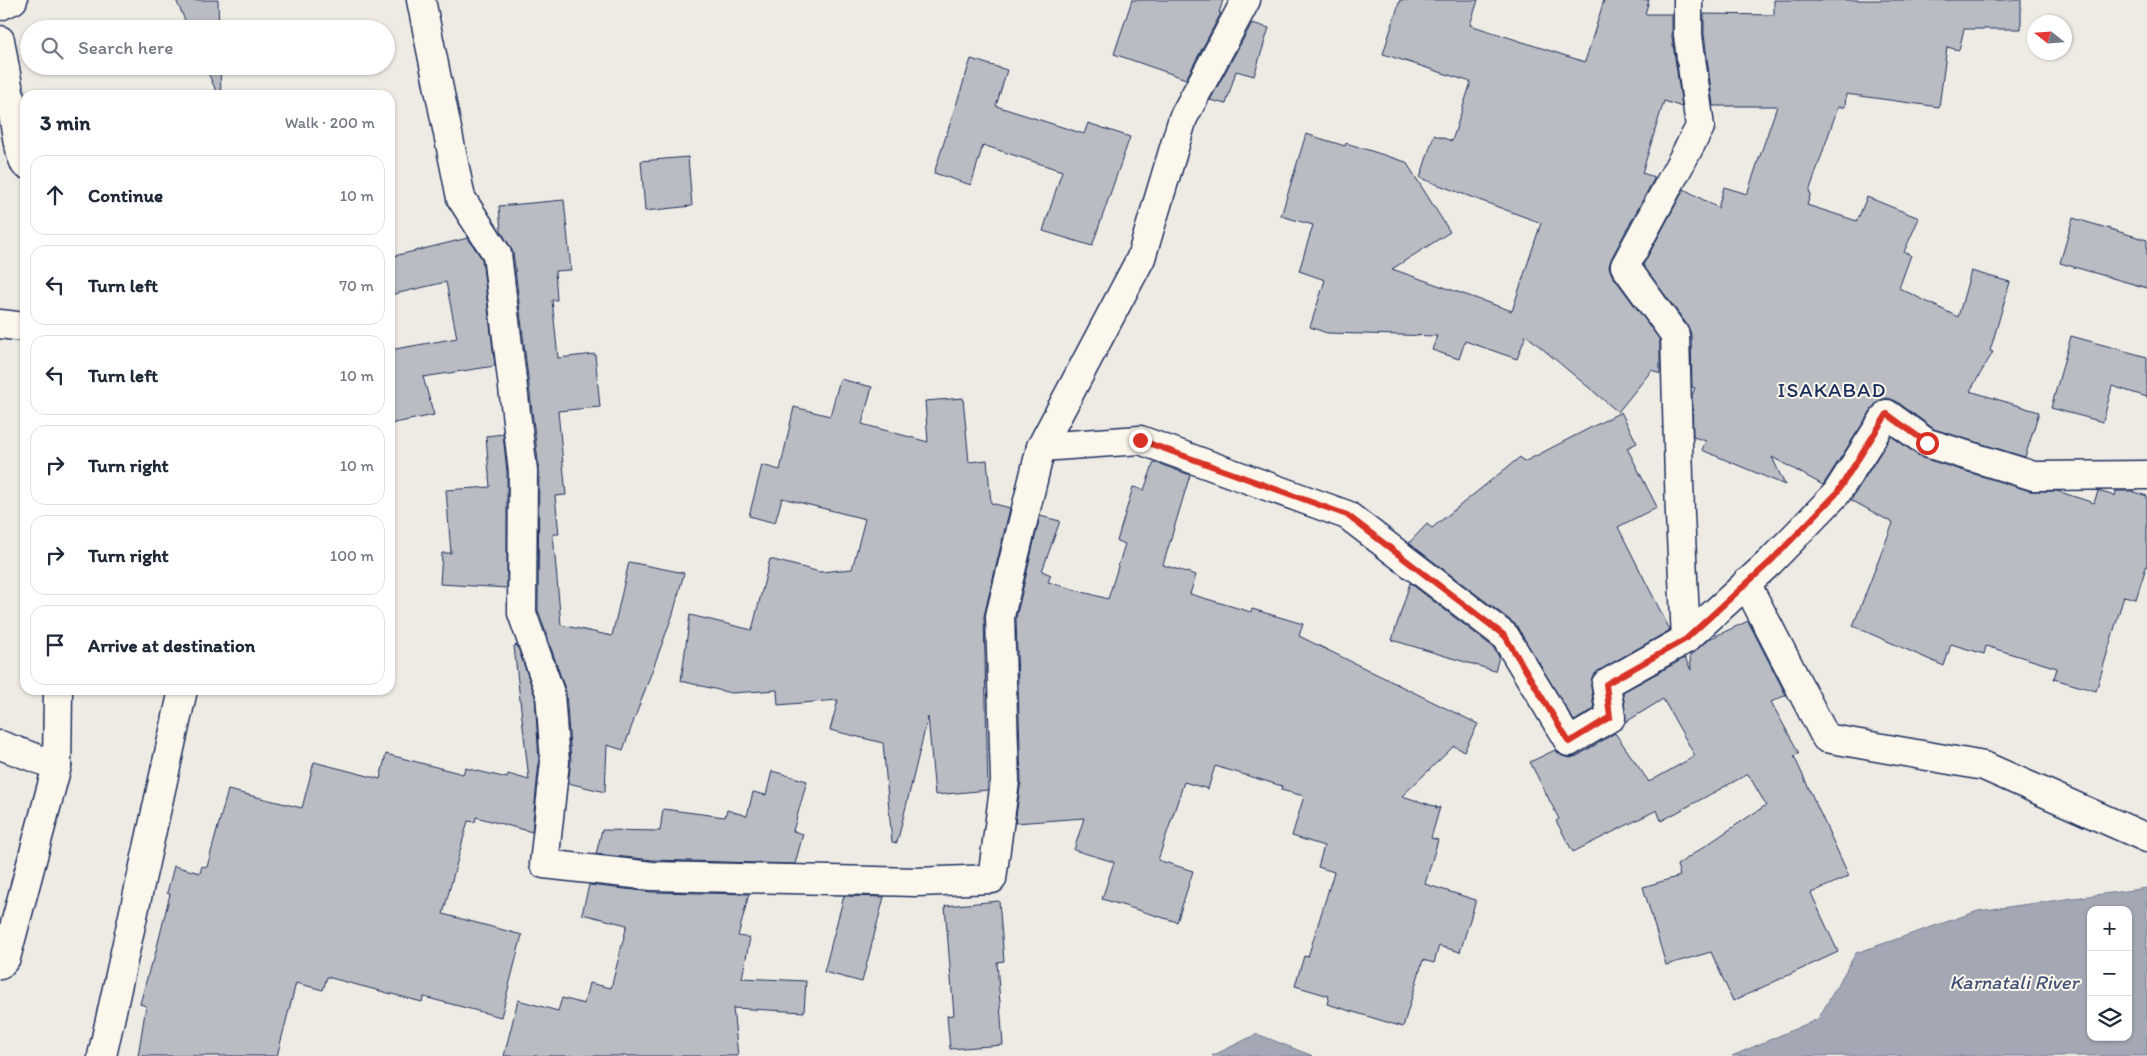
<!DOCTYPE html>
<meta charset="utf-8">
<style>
body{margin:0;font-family:Itim,sans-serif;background:#f2f2f3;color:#1f2937}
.controls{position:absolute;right:15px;bottom:15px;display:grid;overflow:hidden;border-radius:10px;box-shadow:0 1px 4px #0004}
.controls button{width:45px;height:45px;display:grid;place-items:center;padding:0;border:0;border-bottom:1px solid #e0e1e3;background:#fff;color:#1f2937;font:25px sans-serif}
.compass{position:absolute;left:2027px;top:15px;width:45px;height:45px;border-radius:50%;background:#fff;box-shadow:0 1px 4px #0004;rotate:287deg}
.stop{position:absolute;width:15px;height:15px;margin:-11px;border:4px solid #d93025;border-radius:50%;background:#fff}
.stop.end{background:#d93025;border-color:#fff;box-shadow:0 1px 5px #0008}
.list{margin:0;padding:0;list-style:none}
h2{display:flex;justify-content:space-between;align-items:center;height:65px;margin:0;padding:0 20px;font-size:21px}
h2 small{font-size:16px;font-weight:400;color:#747a83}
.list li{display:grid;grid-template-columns:32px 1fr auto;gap:15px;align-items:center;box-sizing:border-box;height:80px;margin:0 10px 10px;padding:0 10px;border:1px solid #e0e1e3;border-radius:15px}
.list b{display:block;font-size:19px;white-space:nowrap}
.list em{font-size:16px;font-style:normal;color:#747a83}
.icon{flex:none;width:28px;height:28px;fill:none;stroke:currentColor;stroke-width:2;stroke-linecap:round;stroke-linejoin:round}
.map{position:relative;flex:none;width:2147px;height:1056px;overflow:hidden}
.search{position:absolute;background:#fff;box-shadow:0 1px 4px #0004;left:20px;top:20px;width:375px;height:55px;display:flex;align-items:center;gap:12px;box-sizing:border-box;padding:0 18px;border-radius:28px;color:#747a83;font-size:19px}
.panel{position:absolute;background:#fff;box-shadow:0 1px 4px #0004;left:20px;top:90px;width:375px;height:605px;border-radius:15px}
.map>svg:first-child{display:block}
.water{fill:#a3a8b4;stroke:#6d7892;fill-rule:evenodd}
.building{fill:#b9bcc3;stroke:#1b2f5e}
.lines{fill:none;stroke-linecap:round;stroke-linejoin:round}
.minor-casing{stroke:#1b2f5e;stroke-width:31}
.minor{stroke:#fbf7ec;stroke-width:28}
.route{stroke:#d93025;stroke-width:6}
.labels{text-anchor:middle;stroke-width:4;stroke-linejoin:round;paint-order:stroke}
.water-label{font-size:20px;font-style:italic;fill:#445378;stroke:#fbf7ec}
.quarter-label{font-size:21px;letter-spacing:1px;fill:#1b2f5e;stroke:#fbf7ec}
</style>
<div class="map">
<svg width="2147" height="1056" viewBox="0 0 2147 1056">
<rect width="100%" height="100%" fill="#eeebe4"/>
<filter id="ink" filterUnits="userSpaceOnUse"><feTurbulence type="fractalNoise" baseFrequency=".02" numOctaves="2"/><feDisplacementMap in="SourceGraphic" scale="10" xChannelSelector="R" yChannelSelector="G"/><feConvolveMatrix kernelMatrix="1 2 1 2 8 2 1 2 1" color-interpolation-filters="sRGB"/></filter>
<g filter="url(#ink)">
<g class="water">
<path d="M2147 888V1056H1732L1818 1019 1856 953 1978 911ZM2091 910H2128V1037H2091Z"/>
<polygon points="1257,1034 1313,1056 1212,1056"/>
</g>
<g class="building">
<polygon points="176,0 218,0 219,29 189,29"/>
<polygon points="1132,0 1223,0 1219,13 1221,13 1186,79 1114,54"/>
<polygon points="1400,0 1478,0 1470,25 1585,62 1604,0 1649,0 1645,14 1672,14 1672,37 1682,107 1664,101 1642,173 1655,177 1611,259 1609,267 1612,275 1660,340 1660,374 1652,370 1618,412 1526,335 1517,359 1465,341 1459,359 1432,350 1437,336 1327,333 1310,327 1325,280 1299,271 1313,225 1281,216 1306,134 1345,146 1346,143 1406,162 1450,232 1392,269 1512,311 1541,223 1420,178 1434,135 1452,141 1471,82 1383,54"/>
<polygon points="1774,0 2021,0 2021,29 1964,29 1959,50 1947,47 1939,107 1846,94 1845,107 1838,107 1809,192 1811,193 1807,205 1857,221 1867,197 1919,218 1904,252 1911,255 1899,288 1958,317 1971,271 2010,282 1990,351 1993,352 1970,391 2039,412 2025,457 1934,429 1896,401 1888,398 1880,400 1874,406 1823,485 1772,457 1785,485 1702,450 1706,441 1693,437 1692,395 1695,388 1692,387 1691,334 1688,326 1643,265 1684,189 1718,208 1724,187 1747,194 1777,106 1713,106 1704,34 1704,14 1774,15"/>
<polygon points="1252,23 1269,28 1254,76 1236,71 1226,104 1210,100"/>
<polygon points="971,59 1007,70 996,106 1084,134 1088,123 1130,137 1092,246 1043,231 1062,171 983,145 971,185 934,173"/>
<polygon points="205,66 220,66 221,95 218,95"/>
<polygon points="688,157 692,206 645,211 641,161"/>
<polygon points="564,200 571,270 555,271 557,300 552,300 558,358 595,354 600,407 558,411 566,495 555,496 559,534 553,534 561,625 612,636 629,562 684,573 673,614 623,750 607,745 605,792 568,783 571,761 566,692 538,610 539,469 513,252 501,231 499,206"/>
<polygon points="2073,218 2147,240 2147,288 2060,263"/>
<polygon points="468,238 482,259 495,366 423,377 434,415 390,424 390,350 457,338 446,282 390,295 390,257"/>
<polygon points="2071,336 2147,357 2147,397 2112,386 2103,422 2051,408"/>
<polygon points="840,379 872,387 862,424 928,442 925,401 963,398 969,462 987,460 991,503 1010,508 984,616 988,790 935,795 928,717 897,843 892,842 883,743 830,730 838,700 778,705 777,690 731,693 681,681 690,615 752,630 770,559 820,572 852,569 865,519 782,498 775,523 749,516 762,465 780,470 794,407 830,416"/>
<polygon points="1621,412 1637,443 1627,448 1657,507 1618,527 1670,630 1598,671 1592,677 1591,686 1594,709 1574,721 1515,624 1409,543 1427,524 1432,528 1520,457 1524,462"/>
<polygon points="503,434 507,472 507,588 440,584 442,553 451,553 446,490 490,487 486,436"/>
<polygon points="1891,436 1922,458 2030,491 2057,491 2094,503 2098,491 2115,496 2116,491 2131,491 2147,496 2147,564 2136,599 2124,596 2096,691 2054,679 2057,668 1986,646 1984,654 1951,644 1944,666 1853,626 1893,523 1851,500"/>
<polygon points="1154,462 1190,475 1163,565 1196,575 1190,594 1251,612 1252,609 1303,624 1299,636 1478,724 1464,751 1454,746 1402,796 1437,807 1436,809 1440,807 1431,838 1438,840 1425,884 1476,900 1460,952 1439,946 1434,963 1423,960 1403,1027 1327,1004 1329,996 1295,986 1304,956 1308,957 1334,872 1318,867 1324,846 1292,836 1304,796 1281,790 1282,786 1215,766 1208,789 1184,782 1158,860 1193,871 1177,922 1102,899 1114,862 1074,850 1084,818 1015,823 1021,781 1016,618 1040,516 1060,521 1042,571 1051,575 1048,582 1108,599 1125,544 1117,541 1133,487 1144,490"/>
<polygon points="1410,583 1493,647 1499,657 1495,671 1392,640"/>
<polygon points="1748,621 1786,695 1771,702 1799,753 1794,756 1849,876 1811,893 1838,952 1733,1001 1711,952 1666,965 1643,887 1680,876 1677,865 1766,805 1748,774 1661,821 1657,810 1573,852 1556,821 1559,819 1530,762 1555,750 1562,756 1570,758 1577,756 1615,733 1649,782 1695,756 1663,699 1626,722 1623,692 1685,658 1691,670 1690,655 1709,639"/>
<polygon points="517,645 535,696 539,762 532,832 476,817 475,822 468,821 443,914 522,935 501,1017 424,997 422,1002 327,977 323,990 296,983 277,1056 138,1056 146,1006 140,1004 151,963 153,963 170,894 167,893 174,866 200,873 202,866 207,867 228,790 302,808 314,762 380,779 386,754 463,774 465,768 507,778 508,774 529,780 514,646"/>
<polygon points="772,771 807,781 793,831 803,834 795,864 653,860 596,854 602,830 660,831 663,809 725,817 727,810 747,816 753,792 766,795"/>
<polygon points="589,885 652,892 749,894 738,936 750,938 742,978 806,981 804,1012 733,1008 738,1056 504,1056 518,1000 558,1011 562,998 584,1004 589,983 611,988 627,925 582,914"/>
<polygon points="844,896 884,897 862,982 824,972"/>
<polygon points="999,901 1004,961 997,962 1003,1045 950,1049 947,1016 954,1015 945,906"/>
</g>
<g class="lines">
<defs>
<g id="minor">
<polyline points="421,0 461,198 497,254 523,471 522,613 550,693 555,762 544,864 652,876 917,882 992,879 1005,781 1000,616 1041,447 1141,258 1183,118 1246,0"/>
<polyline points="0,6 13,0"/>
<polyline points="0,40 19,149 25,164"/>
<polyline points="0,324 25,327"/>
<polyline points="1041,447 1140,440 1347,515 1505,636 1569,742 1611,717 1606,684 1686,639 1770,562 1836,494 1887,414 1927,443 2034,476 2147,475"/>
<polyline points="1746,583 1826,738 1984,766 2147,838"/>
<polyline points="1686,639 1680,515 1675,335 1625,266 1700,127 1688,35 1688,0"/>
<polyline points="0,745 57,766"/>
<polyline points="0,965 6,958 57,766 58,690"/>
<polyline points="102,1056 183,690"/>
</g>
</defs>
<use href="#minor" class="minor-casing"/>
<use href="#minor" class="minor"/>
</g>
</g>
<g class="lines" filter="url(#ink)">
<polyline class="route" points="1140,440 1347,515 1505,636 1569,742 1610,717 1606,684 1686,639 1770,562 1836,494 1887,414 1927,443"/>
</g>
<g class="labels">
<g class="water-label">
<text x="2014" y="989">Karnatali River</text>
</g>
<g class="quarter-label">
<text x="1832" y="397">ISAKABAD</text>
</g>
</g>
</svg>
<div class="controls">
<button>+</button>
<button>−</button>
<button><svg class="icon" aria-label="layers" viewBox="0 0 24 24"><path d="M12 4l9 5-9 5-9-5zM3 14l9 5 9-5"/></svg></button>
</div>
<svg class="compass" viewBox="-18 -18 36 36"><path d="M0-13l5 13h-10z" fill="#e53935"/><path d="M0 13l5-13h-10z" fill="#747a83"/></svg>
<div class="stop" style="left:1927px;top:443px"></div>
<div class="stop end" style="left:1140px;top:440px"></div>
<div class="search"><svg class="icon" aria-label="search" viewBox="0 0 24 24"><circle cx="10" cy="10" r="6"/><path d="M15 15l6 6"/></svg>Search here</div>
<section class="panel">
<h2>3 min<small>Walk · 200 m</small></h2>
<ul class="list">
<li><svg class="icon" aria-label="ahead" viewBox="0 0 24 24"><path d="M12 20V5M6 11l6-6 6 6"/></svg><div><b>Continue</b></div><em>10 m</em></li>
<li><svg class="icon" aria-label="left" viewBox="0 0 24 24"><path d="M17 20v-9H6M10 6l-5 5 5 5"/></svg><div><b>Turn left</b></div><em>70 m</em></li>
<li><svg class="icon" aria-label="left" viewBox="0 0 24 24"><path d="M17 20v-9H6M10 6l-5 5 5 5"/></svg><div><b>Turn left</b></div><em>10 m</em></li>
<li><svg class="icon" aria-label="right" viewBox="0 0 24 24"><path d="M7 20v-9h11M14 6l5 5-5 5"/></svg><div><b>Turn right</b></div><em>10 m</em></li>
<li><svg class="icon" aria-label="right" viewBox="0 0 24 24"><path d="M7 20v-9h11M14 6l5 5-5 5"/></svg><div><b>Turn right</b></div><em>100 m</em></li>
<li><svg class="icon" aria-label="arrive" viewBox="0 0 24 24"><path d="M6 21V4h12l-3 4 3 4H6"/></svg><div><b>Arrive at destination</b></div></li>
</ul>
</section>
</div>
